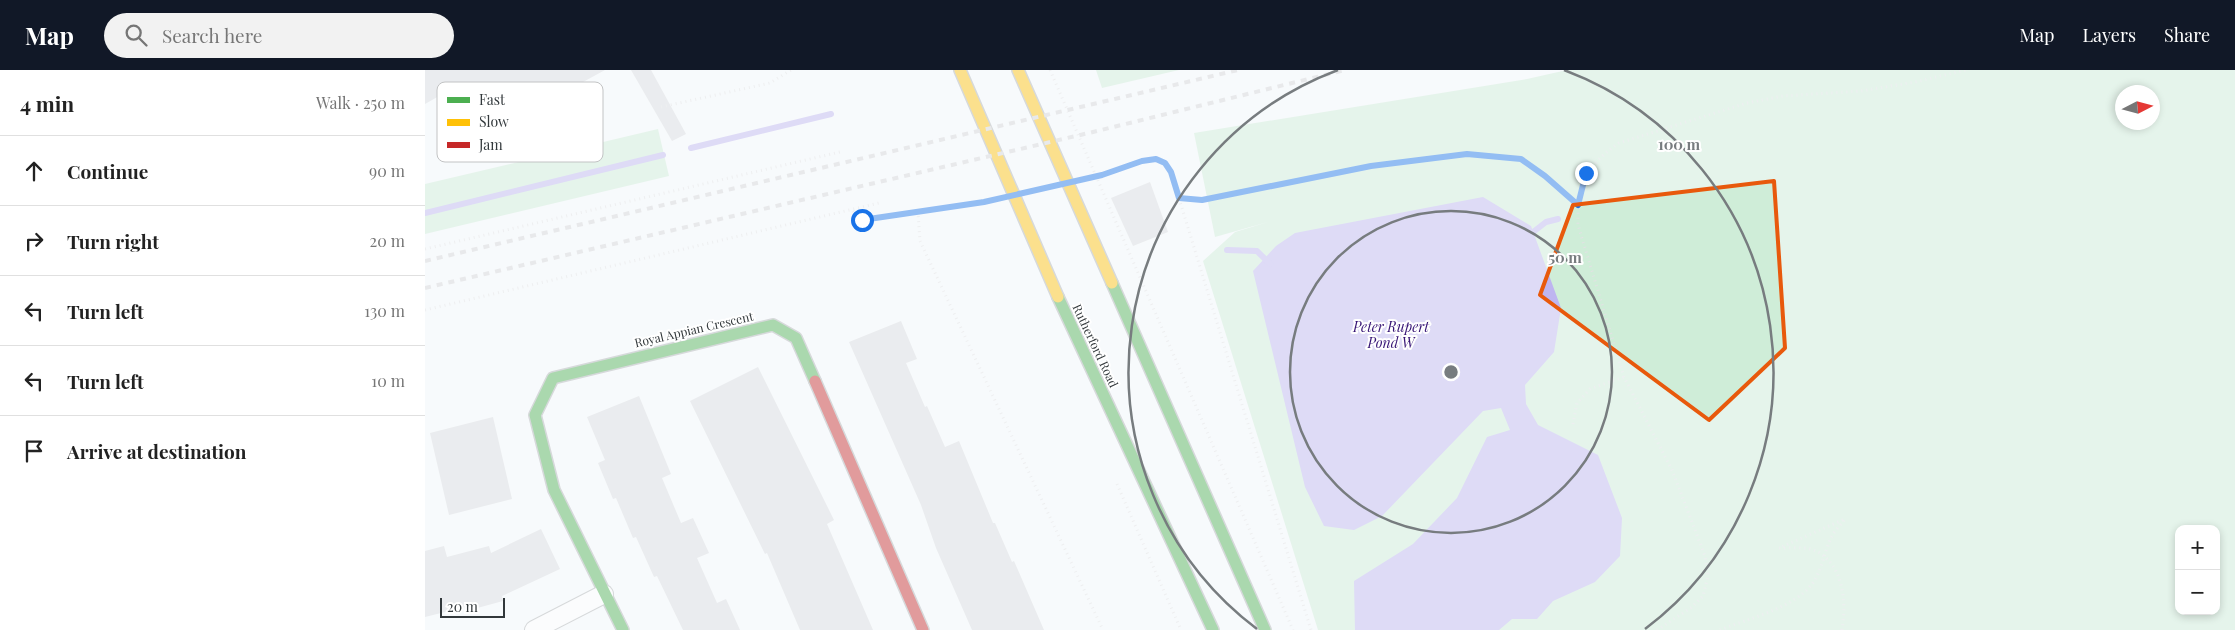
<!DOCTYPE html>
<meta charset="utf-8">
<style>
body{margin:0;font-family:"Playfair Display",serif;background:#f2f2f2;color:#222}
.controls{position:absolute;right:15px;bottom:15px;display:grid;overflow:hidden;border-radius:10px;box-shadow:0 2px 8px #0003}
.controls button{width:45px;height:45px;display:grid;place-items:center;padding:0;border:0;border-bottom:1px solid #e0e0e0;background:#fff;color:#222;font:25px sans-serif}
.compass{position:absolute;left:1690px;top:15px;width:45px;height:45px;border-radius:50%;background:#fff;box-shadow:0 2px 8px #0003;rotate:84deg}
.scale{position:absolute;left:15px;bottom:12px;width:65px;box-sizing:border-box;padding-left:5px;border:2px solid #32383b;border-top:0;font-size:14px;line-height:18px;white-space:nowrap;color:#32383b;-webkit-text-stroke:4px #fff;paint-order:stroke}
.stop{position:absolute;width:15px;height:15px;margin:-11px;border:4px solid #1a73e8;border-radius:50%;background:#fff}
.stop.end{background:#1a73e8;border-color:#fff;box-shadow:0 1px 5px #0008}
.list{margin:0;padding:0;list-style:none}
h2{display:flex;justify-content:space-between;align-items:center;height:65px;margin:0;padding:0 20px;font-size:21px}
h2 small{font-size:16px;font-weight:400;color:#767676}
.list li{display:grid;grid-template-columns:32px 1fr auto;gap:15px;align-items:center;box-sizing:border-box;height:70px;padding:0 20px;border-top:1px solid #e0e0e0}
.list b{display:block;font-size:19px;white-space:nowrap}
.list em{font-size:16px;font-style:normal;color:#767676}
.icon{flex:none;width:28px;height:28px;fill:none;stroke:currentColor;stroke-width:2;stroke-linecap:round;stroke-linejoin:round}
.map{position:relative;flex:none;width:1810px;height:560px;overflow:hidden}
header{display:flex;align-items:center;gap:30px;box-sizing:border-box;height:70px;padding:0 25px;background:#111827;color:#fff}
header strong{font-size:24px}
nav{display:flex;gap:28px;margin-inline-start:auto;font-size:18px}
.search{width:350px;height:45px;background:#f2f2f2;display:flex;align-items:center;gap:12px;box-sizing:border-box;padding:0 18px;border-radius:28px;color:#767676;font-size:19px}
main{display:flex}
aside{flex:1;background:#fff}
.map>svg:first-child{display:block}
.green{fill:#cfedd8;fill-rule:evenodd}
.water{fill:#beb5f0}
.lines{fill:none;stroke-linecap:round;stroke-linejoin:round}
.stream{stroke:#beb5f0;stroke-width:6}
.building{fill:#d9dcdf}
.street-casing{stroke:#aeb2b3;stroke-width:20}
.fast-casing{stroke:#aeb2b3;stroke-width:14}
.slow-casing{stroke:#aeb2b3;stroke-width:14}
.jam-casing{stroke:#aeb2b3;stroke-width:14}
.path{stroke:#e1e2e3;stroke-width:3;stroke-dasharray:1 4;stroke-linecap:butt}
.street{stroke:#fefeff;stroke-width:18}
.fast{stroke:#4caf50;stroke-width:11}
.slow{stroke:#ffc107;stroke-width:11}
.jam{stroke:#c62828;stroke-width:11}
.rail{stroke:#d4d5d7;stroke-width:4;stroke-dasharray:6 6;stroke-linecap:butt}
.path-bridge{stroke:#e1e2e3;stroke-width:3;stroke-dasharray:1 4;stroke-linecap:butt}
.route{stroke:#1a73e8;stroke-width:6}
.marked{fill:none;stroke:#e8590c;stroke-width:4;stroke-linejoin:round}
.ring{fill:none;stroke:#777c7f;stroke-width:2.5}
.labels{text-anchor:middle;stroke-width:4;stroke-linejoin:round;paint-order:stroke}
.street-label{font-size:12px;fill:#32383b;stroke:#fff}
.water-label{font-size:14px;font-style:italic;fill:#361475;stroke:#fff}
.key{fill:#fff;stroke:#c2c3c4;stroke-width:1}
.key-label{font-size:14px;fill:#32383b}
.centre{fill:#777c7f;stroke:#fff;stroke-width:2.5}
.ring-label{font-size:15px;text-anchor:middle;font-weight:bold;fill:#777c7f;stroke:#fff;stroke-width:4;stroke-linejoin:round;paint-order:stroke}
</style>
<header>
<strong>Map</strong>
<div class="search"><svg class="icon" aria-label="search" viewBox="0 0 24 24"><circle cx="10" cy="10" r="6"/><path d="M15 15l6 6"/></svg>Search here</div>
<nav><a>Map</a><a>Layers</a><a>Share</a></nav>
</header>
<main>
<aside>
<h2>4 min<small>Walk · 250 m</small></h2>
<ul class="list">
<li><svg class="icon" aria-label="ahead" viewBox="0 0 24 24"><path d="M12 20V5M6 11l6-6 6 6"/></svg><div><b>Continue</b></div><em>90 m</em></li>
<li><svg class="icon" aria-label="right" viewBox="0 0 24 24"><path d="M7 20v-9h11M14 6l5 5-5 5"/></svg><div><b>Turn right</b></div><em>20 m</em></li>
<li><svg class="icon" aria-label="left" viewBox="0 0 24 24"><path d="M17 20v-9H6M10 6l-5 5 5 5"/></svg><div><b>Turn left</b></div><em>130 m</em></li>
<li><svg class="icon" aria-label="left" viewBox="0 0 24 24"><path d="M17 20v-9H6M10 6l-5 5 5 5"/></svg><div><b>Turn left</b></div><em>10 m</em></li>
<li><svg class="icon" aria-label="arrive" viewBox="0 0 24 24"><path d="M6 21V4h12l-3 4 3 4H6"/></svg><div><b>Arrive at destination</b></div></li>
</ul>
</aside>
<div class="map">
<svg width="1810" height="560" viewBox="0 0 1810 560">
<rect width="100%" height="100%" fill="#f7fafc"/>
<g class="green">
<polygon points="671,0 754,0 677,18"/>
<path d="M1142 0H1810V560H893L778 191 810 162 843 152 790 167 769 63 1102 9ZM1698 22H1728V52H1698ZM1754 459H1791V541H1754Z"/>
<polygon points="233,59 244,106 0,164 0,114"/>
</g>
<polygon class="water" points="1058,127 1106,156 1136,238 1129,282 1100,315 1101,334 1113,355 1173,385 1197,448 1195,486 1170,512 1128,531 1112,549 1087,549 1074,560 930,560 929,511 988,474 1032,428 1062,367 1085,360 1076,338 1058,341 957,446 929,460 899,456 880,417 828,201 851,176 870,163"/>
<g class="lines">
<g class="stream">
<polyline points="266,78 406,44"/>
<polyline points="0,143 238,85"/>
<polyline points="1103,166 1121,152 1133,149"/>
<polyline points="802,180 832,181 845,194"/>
</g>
</g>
<g class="building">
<polygon points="0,0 180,0 52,70 23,21 0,34"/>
<polygon points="206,0 226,0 261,64 247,71"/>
<polygon points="725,112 743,162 708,176 686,128"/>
<polygon points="476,251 492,289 481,293 500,337 502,336 520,377 534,371 568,453 570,453 587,492 589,491 619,560 547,560 511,478 496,435 424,272"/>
<polygon points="333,297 409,450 402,454 448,560 375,560 342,483 340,484 265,331"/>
<polygon points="214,326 246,404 237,408 256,453 268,448 284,483 272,488 292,533 301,529 315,560 258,560 232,506 229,507 211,467 208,468 191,428 188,429 173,393 180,390 162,347"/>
<polygon points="68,347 87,429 24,445 5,363"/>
<polygon points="116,459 135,499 77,526 78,531 45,540 44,536 0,547 0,481 19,476 22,487 64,476 66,483"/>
</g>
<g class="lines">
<defs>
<polyline id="street" points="109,560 179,524"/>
<g id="fast">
<polyline points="687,213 840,560"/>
<polyline points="633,227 788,560"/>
<polyline points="198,560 129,420 110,345 128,308 348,255 371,268 390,311"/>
</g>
<g id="slow">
<polyline points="535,0 633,227"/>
<polyline points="593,0 687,213"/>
</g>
<polyline id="jam" points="390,311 498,560"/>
</defs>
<use href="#street" class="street-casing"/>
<use href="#fast" class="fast-casing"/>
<use href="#slow" class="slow-casing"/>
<use href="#jam" class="jam-casing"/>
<g class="path">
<polyline points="625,0 868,560"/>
<polyline points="236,37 345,13 366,0"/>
<path d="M677 105C690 100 718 87 731 89 739 90 742 96 746 102L886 560"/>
<polyline points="754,128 777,130 946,96 1042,84 1096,89 1120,106 1153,135"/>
<polyline points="559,132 493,143 495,171 678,560"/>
<polyline points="428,141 437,150 493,143"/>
<polyline points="0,179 415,82"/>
<polyline points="0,240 454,133"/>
<polyline points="1148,354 1152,333 1165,319 1199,307"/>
<polyline points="692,414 756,560"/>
<path d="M1232 560 1267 537 1278 526 1283 506 1280 486 1247 400 1199 307 1153 155C1152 117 1161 95 1194 73L1322 33 1358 26 1436 21 1490 12 1541 0"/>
<path d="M1295 560C1322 549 1369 538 1387 514 1397 501 1399 482 1406 468 1409 461 1416 455 1420 449L1354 478C1366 478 1383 476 1393 482 1420 498 1421 534 1417 560"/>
</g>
<use href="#street" class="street"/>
<use href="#fast" class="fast"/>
<use href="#slow" class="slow"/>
<use href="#jam" class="jam"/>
<g class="rail">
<polyline points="0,191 813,0"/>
<polyline points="0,218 668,62 920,0"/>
</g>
<polyline class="path-bridge" points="559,132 677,105"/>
</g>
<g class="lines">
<polyline class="route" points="437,150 559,132 677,105 717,91 731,89 740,93 746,102 754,128 777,130 946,96 1042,84 1096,89 1120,106 1153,135 1161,103"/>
</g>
<path d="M0 0H1810V560H0ZM1349 111 1360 278 1284 350 1115 225 1148 135Z" fill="#f7fafc" fill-opacity=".55" fill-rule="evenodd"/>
<path class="marked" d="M1349 111 1360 278 1284 350 1115 225 1148 135Z"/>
<g class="ring">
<circle cx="1026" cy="302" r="161"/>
<path d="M832 559A322 322 0 0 1 913 0M1139 0A322 322 0 0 1 1220 559"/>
</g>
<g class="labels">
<g class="street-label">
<text transform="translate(269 260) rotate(-13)" y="4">Royal Appian Crescent</text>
<text transform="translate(670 276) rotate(65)" y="4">Rutherford Road</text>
</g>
<g class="water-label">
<text x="966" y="262">Peter Rupert<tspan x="966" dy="16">Pond W</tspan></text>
</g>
</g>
<rect x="12" y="12" width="166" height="80" rx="8" class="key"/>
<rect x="22" y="27" width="23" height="6" fill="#4caf50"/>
<rect x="22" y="49" width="23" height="7" fill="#ffc107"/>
<rect x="22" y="72" width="23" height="6" fill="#c62828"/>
<g class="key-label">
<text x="54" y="35">Fast</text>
<text x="54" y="57">Slow</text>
<text x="54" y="80">Jam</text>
</g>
<circle cx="1026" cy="302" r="8" class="centre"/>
<g class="ring-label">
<text x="1254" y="80">100 m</text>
<text x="1140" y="193">50 m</text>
</g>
</svg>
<div class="controls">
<button>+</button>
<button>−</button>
</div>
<svg class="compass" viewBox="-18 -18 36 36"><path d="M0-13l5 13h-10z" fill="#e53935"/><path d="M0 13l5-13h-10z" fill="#767676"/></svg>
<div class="scale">20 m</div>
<div class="stop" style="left:437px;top:150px"></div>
<div class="stop end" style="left:1161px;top:103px"></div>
</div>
</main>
